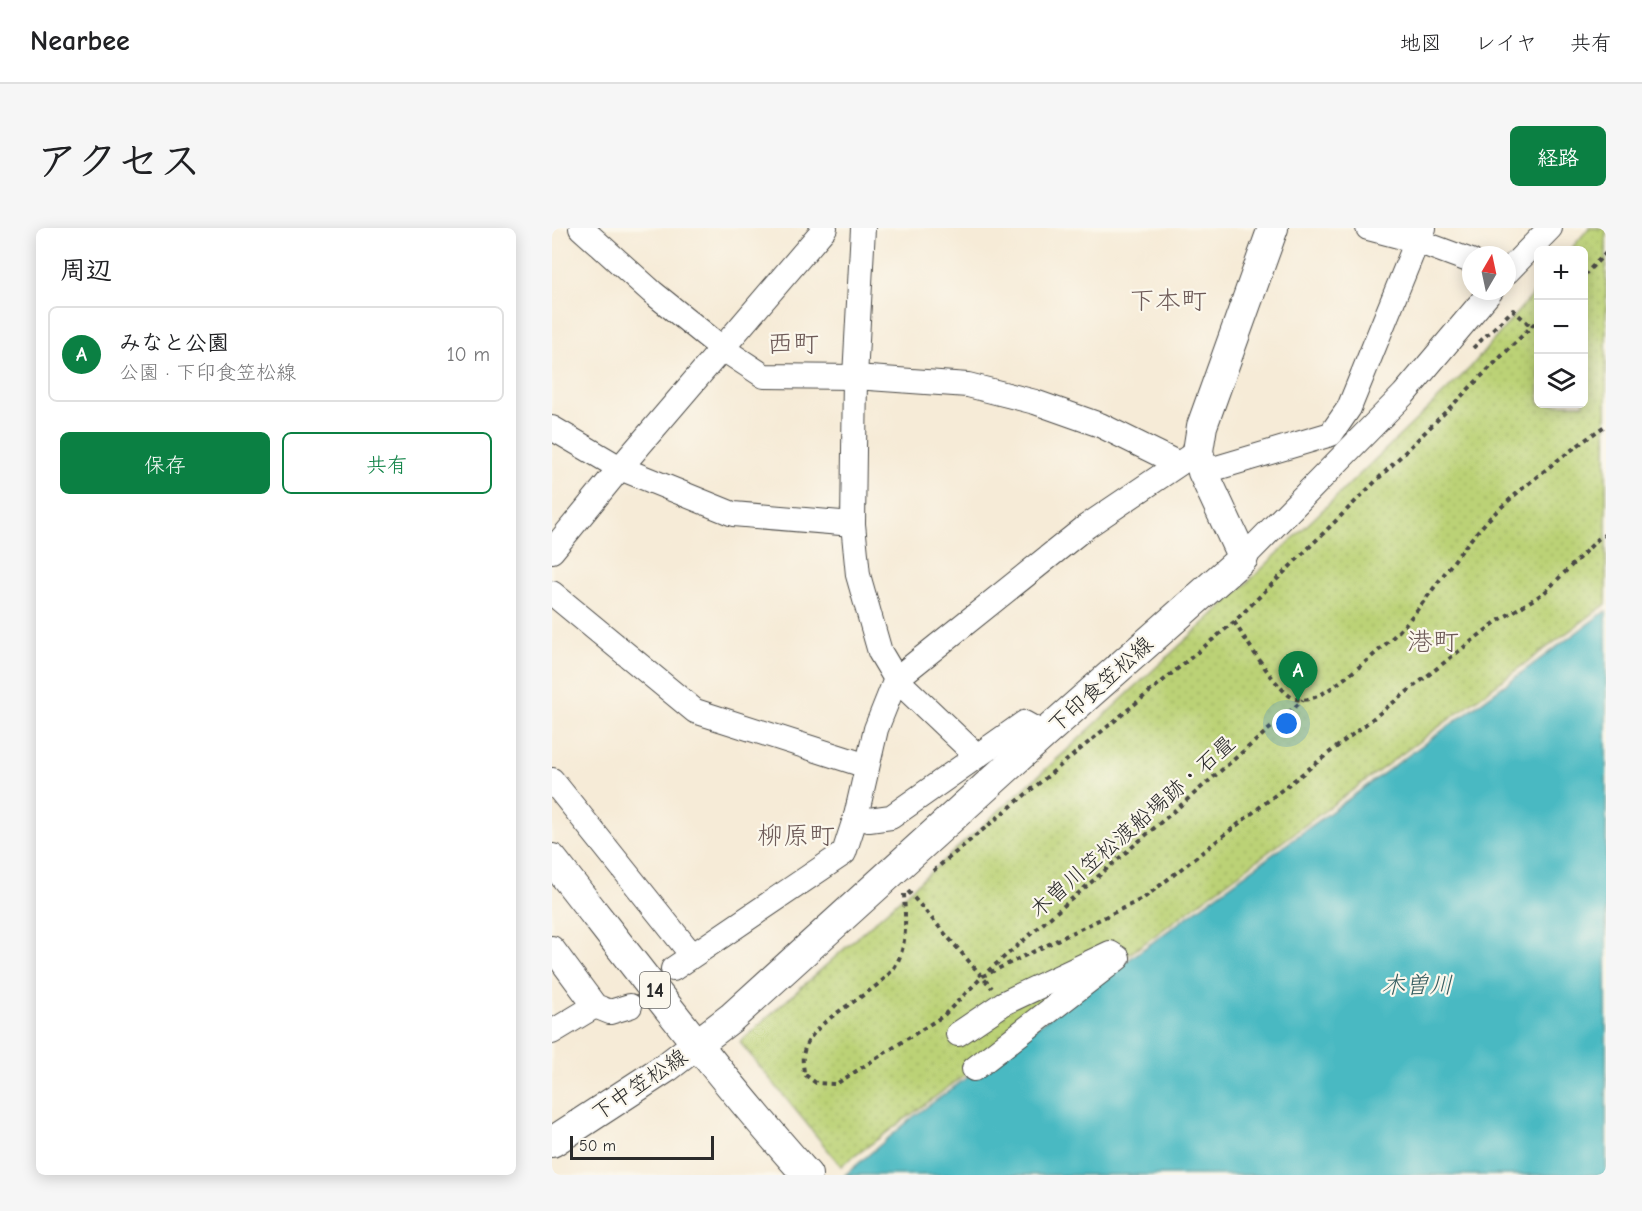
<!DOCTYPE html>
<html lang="ja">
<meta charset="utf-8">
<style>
body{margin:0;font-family:"Comic Neue","Klee One",sans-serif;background:#f6f6f6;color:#202124}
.controls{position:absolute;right:18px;top:18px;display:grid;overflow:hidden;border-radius:9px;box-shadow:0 3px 15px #0003}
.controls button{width:54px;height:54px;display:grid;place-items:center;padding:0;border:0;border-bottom:2px solid #e0e0e0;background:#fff;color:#202124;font:30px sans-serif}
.compass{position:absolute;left:910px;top:18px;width:54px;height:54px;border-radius:50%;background:#fff;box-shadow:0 3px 15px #0003;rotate:9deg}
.scale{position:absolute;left:18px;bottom:15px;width:144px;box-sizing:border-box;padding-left:6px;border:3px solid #2b2b2b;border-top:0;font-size:16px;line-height:21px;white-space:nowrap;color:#2b2b2b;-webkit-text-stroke:4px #fbf7ec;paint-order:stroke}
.you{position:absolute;left:735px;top:496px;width:21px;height:21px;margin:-15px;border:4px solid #fff;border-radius:50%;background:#1a73e8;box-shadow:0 0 0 9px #1a73e833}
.badge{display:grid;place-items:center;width:39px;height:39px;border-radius:50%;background:#0b8043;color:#fff;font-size:20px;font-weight:700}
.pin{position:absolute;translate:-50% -50px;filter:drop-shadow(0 2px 3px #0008)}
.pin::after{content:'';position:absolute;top:32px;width:21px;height:18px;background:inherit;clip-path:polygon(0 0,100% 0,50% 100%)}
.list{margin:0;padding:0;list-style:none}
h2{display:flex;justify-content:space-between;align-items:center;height:78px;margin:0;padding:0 24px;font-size:26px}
h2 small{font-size:20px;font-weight:400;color:#757577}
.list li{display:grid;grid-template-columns:39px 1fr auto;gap:18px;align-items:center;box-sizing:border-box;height:96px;margin:0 12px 12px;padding:0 12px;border:2px solid #e0e0e0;border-radius:9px}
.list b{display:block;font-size:22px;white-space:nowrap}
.list p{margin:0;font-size:20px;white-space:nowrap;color:#757577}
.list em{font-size:20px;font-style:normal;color:#757577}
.actions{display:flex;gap:12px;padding:18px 24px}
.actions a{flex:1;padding:14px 0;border:2px solid #0b8043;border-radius:9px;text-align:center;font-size:21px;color:#0b8043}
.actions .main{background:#0b8043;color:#fff}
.icon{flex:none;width:33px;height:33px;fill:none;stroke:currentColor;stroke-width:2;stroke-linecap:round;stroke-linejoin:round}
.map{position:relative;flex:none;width:1054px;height:947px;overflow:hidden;border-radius:9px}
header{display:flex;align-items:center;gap:36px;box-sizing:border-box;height:84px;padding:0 30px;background:#fff;border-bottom:2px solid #e0e0e0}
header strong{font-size:28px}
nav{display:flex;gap:33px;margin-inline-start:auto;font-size:21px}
.intro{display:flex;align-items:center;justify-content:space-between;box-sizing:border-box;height:144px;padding:0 36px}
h1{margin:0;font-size:42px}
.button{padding:15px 27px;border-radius:9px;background:#0b8043;color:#fff;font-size:21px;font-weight:700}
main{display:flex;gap:36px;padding:0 36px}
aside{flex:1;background:#fff;border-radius:9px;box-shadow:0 3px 15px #0003}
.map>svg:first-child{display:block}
.park{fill:url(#park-dots);stroke:#737e50;stroke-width:1.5}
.water{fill:#4ab9c2;stroke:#3a7276;stroke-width:1.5}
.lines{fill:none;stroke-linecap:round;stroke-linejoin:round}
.minor-casing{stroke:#494845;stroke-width:26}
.major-casing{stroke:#494845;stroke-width:32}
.path{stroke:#494845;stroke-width:4;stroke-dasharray:4.5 4.5;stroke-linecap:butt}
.minor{stroke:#fff;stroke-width:24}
.major{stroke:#fff;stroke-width:30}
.labels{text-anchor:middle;stroke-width:4.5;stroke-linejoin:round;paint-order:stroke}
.shield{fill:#fbf7ec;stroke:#696865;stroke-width:1.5}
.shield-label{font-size:21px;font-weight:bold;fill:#2b2b2b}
.street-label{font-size:22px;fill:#2b2b2b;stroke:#fbf7ec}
.water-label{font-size:24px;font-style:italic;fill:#365d60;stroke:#fbf7ec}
.quarter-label{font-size:26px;fill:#6d5a57;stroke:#fbf7ec}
</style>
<header>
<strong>Nearbee</strong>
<nav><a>地図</a><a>レイヤ</a><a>共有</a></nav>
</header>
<div class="intro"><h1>アクセス</h1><a class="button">経路</a></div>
<main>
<aside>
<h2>周辺<small></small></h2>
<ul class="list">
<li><span class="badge">A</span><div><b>みなと公園</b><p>公園 · 下印食笠松線</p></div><em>10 m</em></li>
</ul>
<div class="actions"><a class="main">保存</a><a>共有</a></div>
</aside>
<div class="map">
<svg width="1054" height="947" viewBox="0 0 1054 947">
<defs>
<pattern id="park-dots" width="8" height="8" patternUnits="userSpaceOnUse" patternTransform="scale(1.5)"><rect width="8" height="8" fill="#bbd276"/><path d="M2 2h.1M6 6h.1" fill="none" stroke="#a1b466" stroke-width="1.8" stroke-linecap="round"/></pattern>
</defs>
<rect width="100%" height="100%" fill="#fbf7ec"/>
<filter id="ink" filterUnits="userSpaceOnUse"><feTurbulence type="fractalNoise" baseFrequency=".0167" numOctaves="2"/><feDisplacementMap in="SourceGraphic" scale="12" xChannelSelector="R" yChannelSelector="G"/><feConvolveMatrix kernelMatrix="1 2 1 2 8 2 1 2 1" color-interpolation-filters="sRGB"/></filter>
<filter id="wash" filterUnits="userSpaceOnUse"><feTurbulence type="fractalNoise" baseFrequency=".008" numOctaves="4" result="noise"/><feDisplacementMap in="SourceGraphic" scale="24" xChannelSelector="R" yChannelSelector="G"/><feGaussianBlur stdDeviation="1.35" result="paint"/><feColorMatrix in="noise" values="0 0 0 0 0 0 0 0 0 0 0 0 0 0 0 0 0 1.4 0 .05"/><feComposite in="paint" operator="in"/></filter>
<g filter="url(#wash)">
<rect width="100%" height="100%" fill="#f6ebd7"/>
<polygon class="park" points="1037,0 1054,0 1054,376 289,938 188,814 515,522 693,357 918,140 986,60 987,176 1032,176 1032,22 1018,22"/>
<polygon class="water" points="1054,383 1054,947 293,947 361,889"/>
</g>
<g filter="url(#ink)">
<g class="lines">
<defs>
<g id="minor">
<polyline points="29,0 100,64 171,121 212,148 303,149 416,157 483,174 548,197 625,235"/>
<polyline points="311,0 303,149 301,296 306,347 328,424 344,451 425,528"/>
<polyline points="816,0 865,13 919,33"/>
<polyline points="955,44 998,0"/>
<polyline points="0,200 68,240 181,286 301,296"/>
<polyline points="651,244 779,206 797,180 865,13 872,0"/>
<polyline points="0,323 68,240 273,0"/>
<polyline points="691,330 852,166 939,63"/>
<polyline points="0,365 143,483 315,538"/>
<polyline points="0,552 140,727"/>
<polyline points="304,588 317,592 339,589 472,495 492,506"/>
<polyline points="0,720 43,778 58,784 78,778"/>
<polyline points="121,741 292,625 304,588 324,501 344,451 535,298 646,223"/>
<polyline points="0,804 43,778"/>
<polyline points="406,806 452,775 558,725 566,730 422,841"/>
</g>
<g id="major">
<path d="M0 631C83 737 165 846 255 947"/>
<polyline points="0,914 115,839 179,790 492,506 691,330 651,244 646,223 650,198 721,0"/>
</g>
</defs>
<use href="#minor" class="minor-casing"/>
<use href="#major" class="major-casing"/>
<g class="path">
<polyline points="1032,47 1054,25"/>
<polyline points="921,120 961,82 979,98"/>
<path d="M682 394C693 410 728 468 744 471 761 475 776 462 789 453 813 435 837 415 857 392 886 357 910 317 943 285 977 253 1016 224 1054 197"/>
<polyline points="381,643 682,394 987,91"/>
<polyline points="356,663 440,760"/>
<path d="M352 666C353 688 356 714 345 735 326 770 257 787 251 828 250 834 252 841 252 846L264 855 284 856 391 788 431 748 592 670 944 394 992 365 1046 311 1054 306"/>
<polyline points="436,743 751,472"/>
</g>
<use href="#minor" class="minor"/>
<use href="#major" class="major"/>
</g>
</g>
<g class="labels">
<rect class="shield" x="88" y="744" width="30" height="36" rx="4.5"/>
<g class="shield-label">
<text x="103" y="769">14</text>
</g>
<g class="street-label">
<text transform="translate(548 456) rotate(-42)" y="8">下印食笠松線</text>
<text transform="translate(580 598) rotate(-41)" y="8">木曽川笠松渡船場跡・石畳</text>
<text transform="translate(87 856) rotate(-34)" y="8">下中笠松線</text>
</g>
<g class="water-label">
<text x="865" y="765">木曽川</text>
</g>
<g class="quarter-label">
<text x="616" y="81">下本町</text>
<text x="241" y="124">西町</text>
<text x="881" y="422">港町</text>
<text x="244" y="616">柳原町</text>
</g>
</g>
</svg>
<div class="controls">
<button>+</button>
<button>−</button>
<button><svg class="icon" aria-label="layers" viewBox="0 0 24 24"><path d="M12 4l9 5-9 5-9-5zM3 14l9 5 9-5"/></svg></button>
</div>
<svg class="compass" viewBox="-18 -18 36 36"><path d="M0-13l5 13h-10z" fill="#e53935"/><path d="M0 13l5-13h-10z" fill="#757577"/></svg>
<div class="scale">50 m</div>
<div class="you"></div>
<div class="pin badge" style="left:746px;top:473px">A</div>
</div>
</main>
